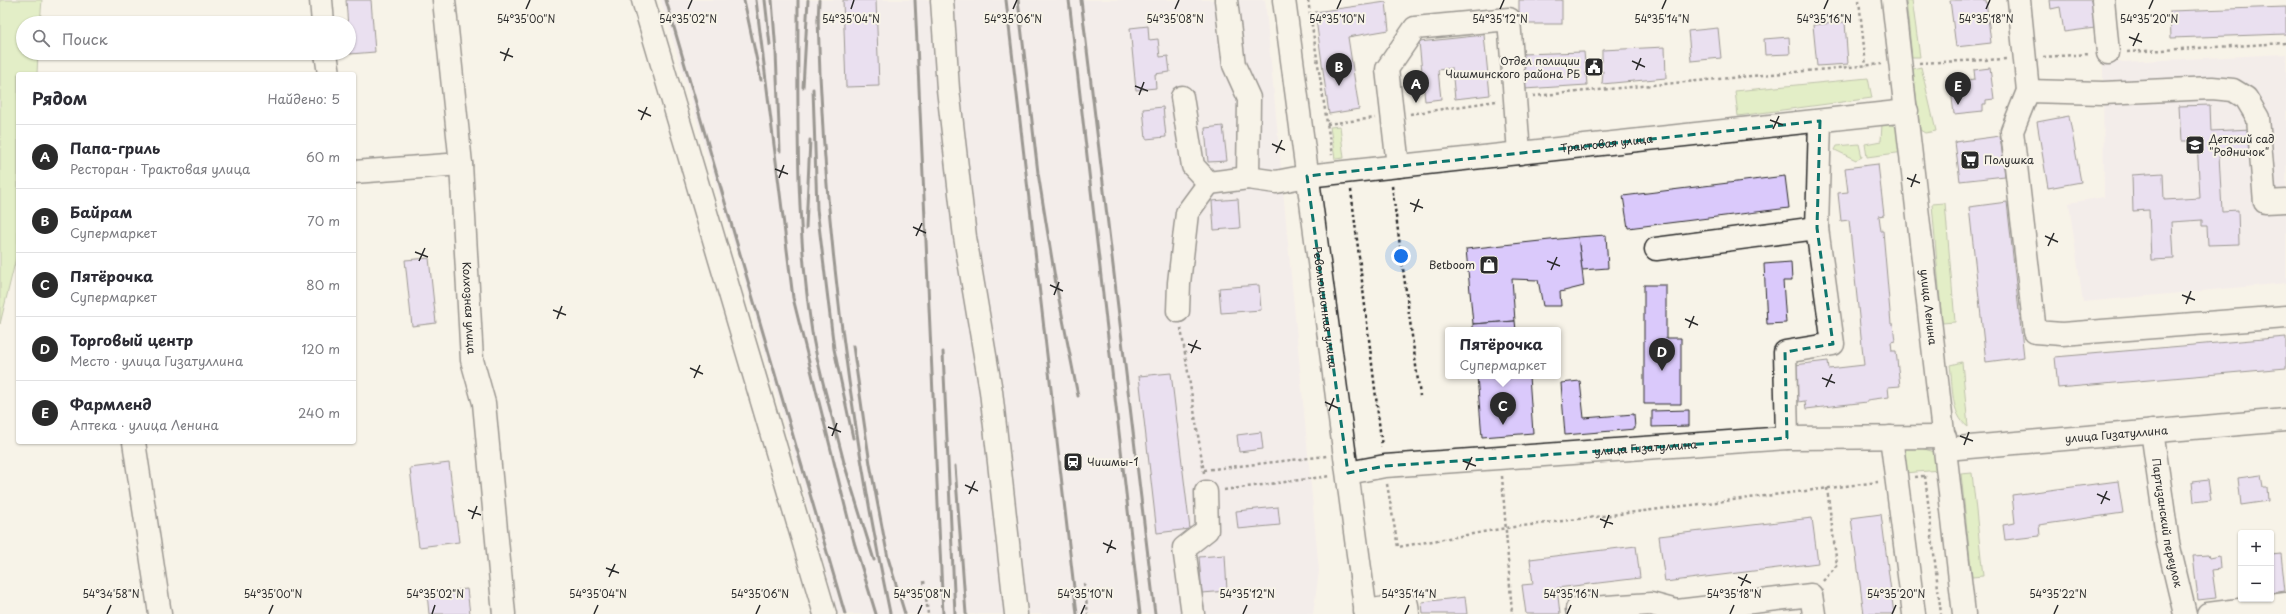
<!DOCTYPE html>
<html lang="ru">
<meta charset="utf-8">
<style>
body{margin:0;font-family:"Playpen Sans",sans-serif;background:#f2f2f3;color:#2b2b33}
.controls{position:absolute;right:12px;bottom:12px;display:grid;overflow:hidden;border-radius:4px;box-shadow:0 1px 3px #0004}
.controls button{width:36px;height:36px;display:grid;place-items:center;padding:0;border:0;border-bottom:1px solid #e1e1e2;background:#fff;color:#2b2b33;font:20px sans-serif}
.you{position:absolute;left:1401px;top:256px;width:14px;height:14px;margin:-10px;border:3px solid #fff;border-radius:50%;background:#1a73e8;box-shadow:0 0 0 6px #1a73e833}
.badge{display:grid;place-items:center;width:26px;height:26px;border-radius:50%;background:#2b2b2b;color:#fff;font-size:13px;font-weight:700}
.pin{position:absolute;translate:-50% -33px;filter:drop-shadow(0 1px 2px #0008)}
.pin::after{content:'';position:absolute;top:21px;width:14px;height:12px;background:inherit;clip-path:polygon(0 0,100% 0,50% 100%)}
.popup{position:absolute;left:1445px;top:327px;width:116px;height:52px;box-sizing:border-box;display:grid;place-content:center;border-radius:4px;background:#fff;filter:drop-shadow(0 1px 3px #0005);font-size:13px;white-space:nowrap;color:#7c7c81}
.popup b{font-size:15px;color:#2b2b33}
.popup::after{content:'';position:absolute;left:50%;top:100%;margin-left:-8px;border:8px solid transparent;border-top-color:#fff}
.list{margin:0;padding:0;list-style:none}
h2{display:flex;justify-content:space-between;align-items:center;height:52px;margin:0;padding:0 16px;font-size:17px}
h2 small{font-size:13px;font-weight:400;color:#7c7c81}
.list li{display:grid;grid-template-columns:26px 1fr auto;gap:12px;align-items:center;box-sizing:border-box;height:64px;padding:0 16px;border-top:1px solid #e1e1e2}
.list b{display:block;font-size:15px;white-space:nowrap}
.list p{margin:0;font-size:13px;white-space:nowrap;color:#7c7c81}
.list em{font-size:13px;font-style:normal;color:#7c7c81}
.icon{flex:none;width:22px;height:22px;fill:none;stroke:currentColor;stroke-width:2;stroke-linecap:round;stroke-linejoin:round}
.map{position:relative;flex:none;width:2286px;height:614px;overflow:hidden}
.search{position:absolute;background:#fff;box-shadow:0 1px 3px #0004;left:16px;top:16px;width:340px;height:44px;display:flex;align-items:center;gap:10px;box-sizing:border-box;padding:0 14px;border-radius:22px;color:#7c7c81;font-size:15px}
.panel{position:absolute;background:#fff;box-shadow:0 1px 3px #0004;left:16px;top:72px;width:340px;height:372px;border-radius:4px}
.map>svg:first-child{display:block}
.built{fill:#eee6ee}
.green{fill:#cae89f;stroke:#7a8a65}
.building{fill:#dac9fb;stroke:#2b2b2b}
.lines{fill:none;stroke-linecap:round;stroke-linejoin:round}
.minor-casing{stroke:#2b2b2b;stroke-width:25}
.major-casing{stroke:#2b2b2b;stroke-width:25}
.path{stroke:#2b2b2b;stroke-width:2.5;stroke-dasharray:3 3;stroke-linecap:butt}
.minor{stroke:#f7f3e8;stroke-width:22}
.major{stroke:#f7f3e8;stroke-width:22}
.rail{stroke:#2b2b2b;stroke-width:3}
.marked{fill:none;stroke:#0f766e;stroke-width:3;stroke-dasharray:8 5;stroke-linejoin:round}
.ticks{fill:none;stroke:#2b2b2b;stroke-width:1.5}
.labels{text-anchor:middle;stroke-width:4;stroke-linejoin:round;paint-order:stroke}
.poi-label{font-size:11px;fill:#2b2b2b;stroke:#f7f3e8;text-anchor:start}
.street-label{font-size:11px;fill:#2b2b2b;stroke:#f7f3e8}
.ticks-label{font-size:10px;text-anchor:middle;fill:#2b2b2b;stroke:#f7f3e8;stroke-width:4;stroke-linejoin:round;paint-order:stroke}
</style>
<div class="map">
<svg width="2286" height="614" viewBox="0 0 2286 614">
<rect width="100%" height="100%" fill="#f7f3e8"/>
<filter id="ink" filterUnits="userSpaceOnUse"><feTurbulence type="fractalNoise" baseFrequency=".025" numOctaves="2"/><feDisplacementMap in="SourceGraphic" scale="8" xChannelSelector="R" yChannelSelector="G"/><feConvolveMatrix kernelMatrix="1 2 1 2 8 2 1 2 1" color-interpolation-filters="sRGB"/></filter>
<g filter="url(#ink)">
<g class="built">
<polygon points="661,0 1265,0 1319,571 1313,614 838,614 747,290"/>
<polygon points="2286,54 2286,283 2083,302 2069,203 2104,197 2103,63"/>
</g>
<g class="green">
<polygon points="0,0 42,0 40,23 23,23 23,53 38,53 37,74 18,74 18,250 0,324"/>
<polygon points="1906,0 1912,0 1920,57 1912,57"/>
<polygon points="1921,67 1936,131 1925,133 1920,130 1913,69"/>
<polygon points="1868,78 1872,98 1738,116 1735,91"/>
<polygon points="1888,123 1901,130 1904,152 1867,157 1865,144 1881,141 1882,124"/>
<polygon points="1340,126 1344,158 1335,159 1330,127"/>
<polygon points="1859,144 1862,157 1856,160 1835,150 1837,146"/>
<polygon points="1945,203 1955,322 1942,323 1932,204"/>
<path d="M1962 362 1968 427C1950 414 1953 385 1950 365Z"/>
<polygon points="1910,445 1935,452 1940,470 1904,473 1901,451 1906,446"/>
<polygon points="1972,473 1983,576 1972,577 1961,474"/>
</g>
<g class="building">
<polygon points="346,0 371,0 375,52 350,54"/>
<polygon points="843,0 876,0 879,86 846,87"/>
<rect x="1519" y="0" width="43" height="24"/>
<polygon points="1950,0 1986,0 1991,43 1956,47"/>
<polygon points="2050,0 2091,0 2095,28 2064,32 2060,7 2051,9"/>
<polygon points="1386,2 1389,30 1348,37 1359,109 1329,114 1315,12"/>
<polygon points="2286,7 2286,34 2171,38 2170,11"/>
<polygon points="1845,22 1848,64 1817,66 1813,25"/>
<polygon points="1148,26 1149,40 1158,39 1160,57 1168,56 1170,72 1155,74 1156,88 1136,90 1130,28"/>
<polygon points="1718,28 1721,58 1691,61 1688,31"/>
<polygon points="1484,35 1490,95 1455,99 1452,68 1438,70 1441,99 1425,101 1419,42"/>
<polygon points="1789,37 1790,54 1765,55 1764,39"/>
<polygon points="1665,47 1666,78 1602,84 1603,71 1586,72 1587,85 1524,89 1522,54 1584,52 1585,63 1602,62 1602,50"/>
<polygon points="1990,68 1994,99 1986,100 1986,104 1983,104 1983,111 1954,114 1950,82 1975,79 1974,70"/>
<polygon points="2210,105 2211,131 2251,129 2253,153 2219,155 2222,211 2238,210 2239,244 2208,245 2207,226 2202,226 2202,220 2172,222 2174,259 2151,260 2149,210 2133,211 2132,175 2163,173 2164,200 2200,198 2197,141 2181,141 2179,106"/>
<polygon points="1163,107 1166,137 1146,139 1143,109"/>
<polygon points="2069,116 2081,182 2048,188 2037,122"/>
<polygon points="1223,126 1227,161 1208,162 1205,128"/>
<polygon points="2000,136 2005,176 1960,181 1955,142"/>
<polygon points="1878,164 1884,215 1879,216 1881,231 1883,231 1891,324 1893,324 1895,341 1891,342 1892,351 1896,351 1900,386 1888,387 1889,397 1867,400 1867,402 1806,409 1805,401 1798,402 1794,365 1828,361 1829,369 1864,365 1849,220 1841,221 1838,193 1848,192 1845,168"/>
<polygon points="1785,176 1789,208 1628,228 1623,196"/>
<polygon points="1238,199 1240,228 1214,230 1212,201"/>
<polygon points="2007,202 2024,357 1986,362 1969,207"/>
<polygon points="1606,235 1608,268 1582,270 1578,237"/>
<polygon points="1578,237 1584,286 1560,292 1561,306 1543,306 1538,280 1512,279 1515,321 1473,324 1466,249"/>
<polygon points="429,258 436,323 412,326 405,260"/>
<polygon points="1791,262 1792,281 1783,281 1786,323 1767,324 1764,264"/>
<polygon points="1259,285 1261,310 1221,313 1219,288"/>
<polygon points="1644,285 1666,285 1666,338 1681,338 1681,404 1644,404"/>
<polygon points="1515,321 1516,330 1473,330 1473,324"/>
<polygon points="2286,337 2286,368 2058,388 2055,357"/>
<polygon points="1171,373 1190,529 1157,533 1139,376"/>
<polygon points="1477,376 1529,376 1533,433 1482,437"/>
<polygon points="1580,381 1584,418 1634,414 1635,429 1565,435 1561,383"/>
<polygon points="1689,410 1689,426 1652,427 1652,411"/>
<polygon points="1261,432 1263,449 1239,452 1237,435"/>
<polygon points="449,463 459,542 419,547 410,468"/>
<polygon points="2261,475 2263,487 2267,487 2268,501 2241,505 2238,478"/>
<polygon points="2208,480 2211,500 2194,502 2192,482"/>
<polygon points="2118,481 2123,513 2039,525 2040,536 2005,540 2003,525 2015,523 2012,495"/>
<polygon points="1278,507 1280,525 1238,529 1236,511"/>
<polygon points="1881,514 1894,614 1864,614 1851,518"/>
<polygon points="1812,518 1818,563 1665,582 1659,536"/>
<polygon points="1636,546 1640,578 1557,588 1560,614 1526,614 1522,585 1533,584 1530,559"/>
<polygon points="2281,554 2285,591 2271,593 2271,555"/>
<polygon points="1225,555 1227,591 1202,593 1199,557"/>
<polygon points="2208,555 2209,558 2219,556 2220,569 2212,570 2216,598 2198,600 2193,556"/>
<polygon points="467,589 470,614 429,614 427,593"/>
<polygon points="1465,597 1467,614 1423,614 1422,602"/>
</g>
<g class="lines">
<defs>
<g id="minor">
<polyline points="321,0 323,23"/>
<path id="s1" d="M444 0 461 164 472 360 484 403 504 614"/>
<polyline points="643,0 825,614"/>
<polyline points="942,0 948,89 965,237 991,391 1016,614"/>
<polyline points="1226,0 1234,65 1249,98 1248,178"/>
<path id="s2" d="M1893 0 1964 614"/>
<polyline points="2019,0 2028,91 2012,131 2035,332 2062,334 2286,317"/>
<polyline points="2103,0 2108,53"/>
<polyline points="326,53 329,74"/>
<polyline points="2028,91 2103,93 2212,88 2233,90 2246,98 2258,118 2265,202 2286,201"/>
<path id="s3" d="M1182 97 1193 166 1209 183 1248 178 1276 182 1307 176 1907 111"/>
<polyline points="1398,166 1387,69 1415,28 1509,19 1519,153"/>
<polyline points="354,172 461,164"/>
<polyline points="1656,249 1817,228"/>
<polyline points="1178,311 1179,283 1187,213 1209,183"/>
<path id="s4" d="M2152 431 2168 543 2185 614"/>
<polyline points="1891,437 1914,614"/>
<polyline points="1787,438 1785,352 1833,344 1817,228 1820,121"/>
<polyline points="134,442 160,614"/>
<path id="s5" d="M1946 449 2286 420"/>
<path id="s6" d="M1348 473 1385 466 1787 438 1945 437"/>
<polyline points="1365,611 1407,605 1408,614"/>
<polyline points="1193,614 1184,548 1207,530 1206,492"/>
<polyline points="1578,614 1577,609 1651,604 1677,611 1811,595 1814,614"/>
<polyline points="2208,614 2286,604"/>
</g>
<g id="major">
<path id="s7" d="M1284 0 1366 614"/>
</g>
</defs>
<use href="#minor" class="minor-casing"/>
<use href="#major" class="major-casing"/>
<g class="path">
<polyline points="1308,0 1332,155"/>
<polyline points="1859,0 1866,66"/>
<polyline points="2127,52 2286,43"/>
<polyline points="2043,57 2090,54"/>
<polyline points="1919,63 2006,59"/>
<polyline points="1533,96 1882,64"/>
<polyline points="1410,114 1496,101"/>
<polyline points="1327,124 1375,118"/>
<polyline points="1392,186 1420,396"/>
<polyline points="1351,190 1382,447"/>
<polyline points="1181,328 1204,473"/>
<polyline points="1204,470 1327,456"/>
<polyline points="1502,476 1512,614"/>
<polyline points="1925,476 1941,614"/>
<polyline points="1915,477 1924,476"/>
<polyline points="1387,484 1398,547 1506,528 1878,482"/>
<polyline points="1224,490 1330,476"/>
<polyline points="924,581 928,614"/>
<polyline points="1823,581 1837,565 1827,488"/>
<polyline points="1084,583 1088,614"/>
</g>
<use href="#minor" class="minor"/>
<use href="#major" class="major"/>
<g class="rail">
<polyline points="666,0 845,614"/>
<polyline points="744,0 761,80"/>
<polyline points="756,0 793,298 854,542 876,614"/>
<polyline points="765,0 770,45"/>
<polyline points="772,0 776,52 780,151"/>
<path d="M798 0C798 111 795 222 812 332 819 376 835 424 845 467"/>
<polyline points="915,0 943,614"/>
<polyline points="1006,0 1077,614"/>
<polyline points="1018,0 1038,173 1056,284 1078,396"/>
<polyline points="1069,0 1140,614"/>
<polyline points="1081,0 1155,614"/>
<path d="M818 18C823 217 849 418 890 613"/>
<polyline points="818,22 819,0"/>
<polyline points="803,87 808,0"/>
<polyline points="813,89 817,209 834,349 853,438"/>
<polyline points="806,228 810,140"/>
<polyline points="853,346 870,464 888,558 905,614"/>
<polyline points="943,352 955,614"/>
<polyline points="844,463 874,560"/>
<polyline points="955,466 966,614"/>
</g>
</g>
</g>
<path d="M0 0H2286V614H0ZM1820 121 1817 228 1833 344 1785 352 1787 438 1385 466 1348 473 1307 176Z" fill="#f7f3e8" fill-opacity=".55" fill-rule="evenodd"/>
<path class="marked" d="M1820 121 1817 228 1833 344 1785 352 1787 438 1385 466 1348 473 1307 176Z"/>
<path class="ticks" d="M526 9 530 0M688 9 692 0M851 9 854 0M1013 9 1017 0M1175 9 1179 0M1337 9 1341 0M1500 9 1504 0M1662 9 1666 0M1824 9 1828 0M1986 9 1990 0M2149 9 2153 0M2129 37 2142 42M2133 46 2139 33M500 52 513 57M504 61 509 48M1632 61 1645 67M1636 70 1641 58M1135 86 1148 91M1139 95 1144 82M638 110 651 116M641 120 647 107M1770 120 1783 125M1773 129 1779 116M1272 144 1285 150M1276 153 1282 140M775 169 788 174M779 178 784 165M1907 178 1920 183M1911 187 1916 174M1410 203 1423 208M1414 212 1419 199M913 227 926 233M916 236 922 223M2045 236 2058 242M2048 246 2054 233M415 252 428 257M419 261 425 248M1547 261 1560 266M1551 270 1557 257M1050 285 1063 291M1054 295 1059 282M2182 295 2195 300M2186 304 2191 291M553 310 566 315M557 319 562 306M1685 319 1698 325M1689 328 1694 316M1188 344 1201 349M1191 353 1197 340M690 368 703 374M694 378 700 365M1822 378 1835 383M1826 387 1832 374M1325 402 1338 408M1329 411 1334 398M828 427 841 432M832 436 837 423M1960 436 1973 441M1964 445 1969 432M1463 461 1476 466M1466 470 1472 457M965 485 978 491M969 494 975 481M2097 494 2110 500M2101 504 2107 491M468 510 481 515M472 519 477 506M1600 519 1613 524M1604 528 1609 515M1103 543 1116 549M1107 553 1112 540M606 568 619 573M609 577 615 564M1738 577 1751 583M1741 586 1747 574M107 614 111 605M269 614 273 605M432 614 435 605M594 614 598 605M756 614 760 605M918 614 922 605M1081 614 1085 605M1243 614 1247 605M1405 614 1409 605M1567 614 1571 605M1730 614 1734 605M1892 614 1896 605M2054 614 2058 605"/>
<defs>
<symbol id="civic-square" viewBox="-11 -11 22 22"><rect x="-9" y="-9" width="18" height="18" rx="4" fill="#2b2b2b" stroke="#f7f3e8"/><path d="M-.6-6.5H3V-4.5H.6V-3L4-1V1h2V6H-6V1h2V-1L-.6-3ZM-1.2 2.5V6h2.4V2.5Z" fill="#fff"/></symbol>
<symbol id="school-square" viewBox="-11 -11 22 22"><rect x="-9" y="-9" width="18" height="18" rx="4" fill="#2b2b2b" stroke="#f7f3e8"/><path d="M0-5L7-2L0 1L-7-2ZM-4 1L0 2.5L4 1V4Q0 6-4 4Z" fill="#fff"/></symbol>
<symbol id="supermarket-square" viewBox="-11 -11 22 22"><rect x="-9" y="-9" width="18" height="18" rx="4" fill="#2b2b2b" stroke="#f7f3e8"/><path d="M-6-5.5h2.5l.6 2H6L4.5 2H-2.5L-4.4-4H-6ZM-1.5 3.2a1.3 1.3 0 1 0 .1 0ZM3 3.2a1.3 1.3 0 1 0 .1 0Z" fill="#fff"/></symbol>
<symbol id="shop-square" viewBox="-11 -11 22 22"><rect x="-9" y="-9" width="18" height="18" rx="4" fill="#2b2b2b" stroke="#f7f3e8"/><path d="M-5-2.5h2.3a2.7 3.5 0 0 1 5.4 0H5L5.5 6h-11ZM-1.5-2.5h3a1.5 2.3 0 0 0-3 0Z" fill="#fff"/></symbol>
<symbol id="station-square" viewBox="-11 -11 22 22"><rect x="-9" y="-9" width="18" height="18" rx="4" fill="#2b2b2b" stroke="#f7f3e8"/><path d="M-3-6H3Q5-6 5-4V2Q5 4 3 4L4.5 6H3L1.5 4h-3L-3 6H-4.5L-3 4Q-5 4-5 2V-4Q-5-6-3-6ZM-3.5-4v3h7v-3ZM-3.5 1v1.5H-2V1ZM2 1v1.5H3.5V1Z" fill="#fff"/></symbol>
</defs>
<g fill-rule="evenodd">
<use href="#civic-square" x="1583" y="56" width="22" height="22"/>
<use href="#school-square" x="2184" y="134" width="22" height="22"/>
<use href="#supermarket-square" x="1959" y="149" width="22" height="22"/>
<use href="#shop-square" x="1478" y="254" width="22" height="22"/>
<use href="#station-square" x="1062" y="451" width="22" height="22"/>
</g>
<g class="labels">
<g class="poi-label">
<text x="1580" y="65" text-anchor="end">Отдел полиции<tspan x="1580" dy="13">Чишминского района РБ</tspan></text>
<text x="2209" y="143">Детский сад<tspan x="2209" dy="13">"Родничок"</tspan></text>
<text x="1984" y="164">Полушка</text>
<text x="1475" y="269" text-anchor="end">Betboom</text>
<text x="1087" y="466">Чишмы-1</text>
</g>
<g class="street-label">
<text dy="4" stroke="none"><textPath href="#s3" startOffset="494">Трактовая улица</textPath></text>
<text dy="4" stroke="none"><textPath href="#s7" startOffset="310">Революционная улица</textPath></text>
<text dy="4" stroke="none"><textPath href="#s2" startOffset="309">улица Ленина</textPath></text>
<text dy="4" stroke="none"><textPath href="#s1" startOffset="309">Колхозная улица</textPath></text>
<text dy="4" stroke="none"><textPath href="#s5" startOffset="171">улица Гизатуллина</textPath></text>
<text dy="4" stroke="none"><textPath href="#s6" startOffset="299">улица Гизатуллина</textPath></text>
<text dy="4" stroke="none"><textPath href="#s4" startOffset="93">Партизанский переулок</textPath></text>
</g>
</g>
<g class="ticks-label">
<text x="526" y="23">54°35'00"N</text>
<text x="688" y="23">54°35'02"N</text>
<text x="851" y="23">54°35'04"N</text>
<text x="1013" y="23">54°35'06"N</text>
<text x="1175" y="23">54°35'08"N</text>
<text x="1337" y="23">54°35'10"N</text>
<text x="1500" y="23">54°35'12"N</text>
<text x="1662" y="23">54°35'14"N</text>
<text x="1824" y="23">54°35'16"N</text>
<text x="1986" y="23">54°35'18"N</text>
<text x="2149" y="23">54°35'20"N</text>
<text x="111" y="598">54°34'58"N</text>
<text x="273" y="598">54°35'00"N</text>
<text x="435" y="598">54°35'02"N</text>
<text x="598" y="598">54°35'04"N</text>
<text x="760" y="598">54°35'06"N</text>
<text x="922" y="598">54°35'08"N</text>
<text x="1085" y="598">54°35'10"N</text>
<text x="1247" y="598">54°35'12"N</text>
<text x="1409" y="598">54°35'14"N</text>
<text x="1571" y="598">54°35'16"N</text>
<text x="1734" y="598">54°35'18"N</text>
<text x="1896" y="598">54°35'20"N</text>
<text x="2058" y="598">54°35'22"N</text>
</g>
</svg>
<div class="controls">
<button>+</button>
<button>−</button>
</div>
<div class="you"></div>
<div class="pin badge" style="left:1416px;top:103px">A</div>
<div class="pin badge" style="left:1339px;top:86px">B</div>
<div class="pin badge" style="left:1503px;top:425px">C</div>
<div class="popup"><b>Пятёрочка</b>Супермаркет</div>
<div class="pin badge" style="left:1662px;top:371px">D</div>
<div class="pin badge" style="left:1958px;top:105px">E</div>
<div class="search"><svg class="icon" aria-label="search" viewBox="0 0 24 24"><circle cx="10" cy="10" r="6"/><path d="M15 15l6 6"/></svg>Поиск</div>
<section class="panel">
<h2>Рядом<small>Найдено: 5</small></h2>
<ul class="list">
<li><span class="badge">A</span><div><b>Папа-гриль</b><p>Ресторан · Трактовая улица</p></div><em>60 m</em></li>
<li><span class="badge">B</span><div><b>Байрам</b><p>Супермаркет</p></div><em>70 m</em></li>
<li><span class="badge">C</span><div><b>Пятёрочка</b><p>Супермаркет</p></div><em>80 m</em></li>
<li><span class="badge">D</span><div><b>Торговый центр</b><p>Место · улица Гизатуллина</p></div><em>120 m</em></li>
<li><span class="badge">E</span><div><b>Фармленд</b><p>Аптека · улица Ленина</p></div><em>240 m</em></li>
</ul>
</section>
</div>
